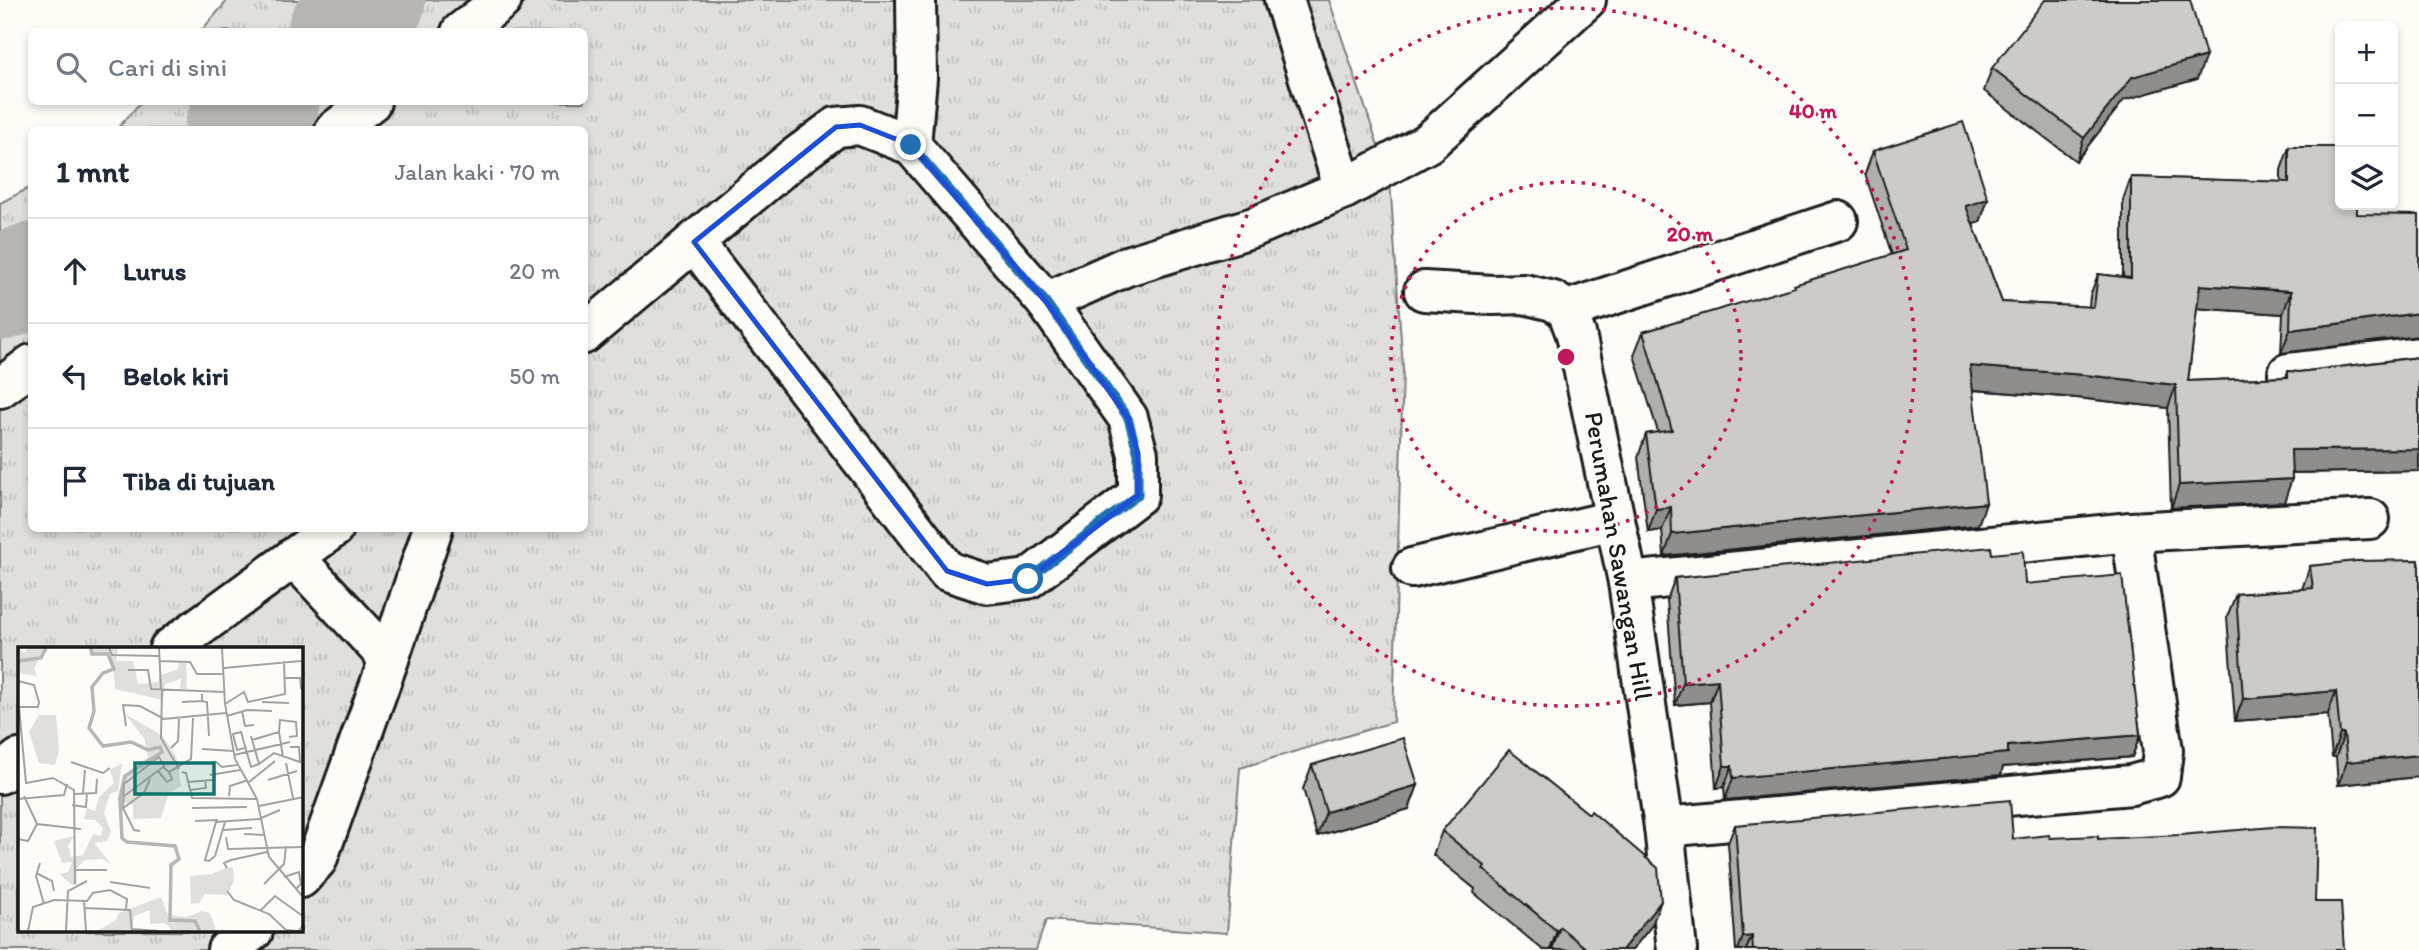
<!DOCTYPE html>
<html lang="id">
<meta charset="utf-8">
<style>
body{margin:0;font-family:Itim,sans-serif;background:#f6f6f7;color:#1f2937}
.controls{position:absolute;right:21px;top:21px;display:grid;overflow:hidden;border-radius:10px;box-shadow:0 4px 10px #0003}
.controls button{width:63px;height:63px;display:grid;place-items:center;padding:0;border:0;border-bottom:2px solid #e0e1e3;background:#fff;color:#1f2937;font:35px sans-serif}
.stop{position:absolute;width:21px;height:21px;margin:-16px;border:5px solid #1f6fb2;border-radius:50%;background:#fff}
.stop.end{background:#1f6fb2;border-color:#fff;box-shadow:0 2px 7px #0008}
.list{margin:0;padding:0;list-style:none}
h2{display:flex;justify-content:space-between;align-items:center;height:91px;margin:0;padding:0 28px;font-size:30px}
h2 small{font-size:23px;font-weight:400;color:#747a83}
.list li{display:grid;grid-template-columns:46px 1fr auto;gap:21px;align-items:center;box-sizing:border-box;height:105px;padding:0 28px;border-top:2px solid #e0e1e3}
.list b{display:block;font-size:26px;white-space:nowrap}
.list em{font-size:23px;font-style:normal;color:#747a83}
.icon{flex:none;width:38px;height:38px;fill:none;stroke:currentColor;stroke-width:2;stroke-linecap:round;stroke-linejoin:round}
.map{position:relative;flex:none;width:2419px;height:950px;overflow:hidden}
.search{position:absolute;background:#fff;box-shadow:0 4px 10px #0003;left:28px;top:28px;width:560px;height:77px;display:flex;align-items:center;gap:18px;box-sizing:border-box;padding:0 24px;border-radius:10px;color:#747a83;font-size:26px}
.panel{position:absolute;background:#fff;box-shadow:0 4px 10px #0003;left:28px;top:126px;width:560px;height:406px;border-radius:10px}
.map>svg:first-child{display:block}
.grass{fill:url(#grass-tufts);stroke:#7e7e7c;stroke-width:2;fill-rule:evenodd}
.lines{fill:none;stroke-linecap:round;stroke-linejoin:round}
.river{stroke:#b7b6b2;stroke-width:105}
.street-casing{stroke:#1c1c1c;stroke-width:44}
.street{stroke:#fdfcf7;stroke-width:38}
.wall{fill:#afafac;stroke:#1c1c1c;stroke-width:2}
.shaded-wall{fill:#8f8e8c;stroke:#1c1c1c;stroke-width:2}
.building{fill:#cccbc8;stroke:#1c1c1c;stroke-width:2}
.route{stroke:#1f6fb2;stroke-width:9}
.marked{fill:none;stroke:#1d4ed8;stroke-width:5;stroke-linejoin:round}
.ring{fill:none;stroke:#c2185b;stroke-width:3.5;stroke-dasharray:3.5 7}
.labels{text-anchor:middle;stroke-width:5;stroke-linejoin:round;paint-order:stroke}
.street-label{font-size:26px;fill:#1c1c1c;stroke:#fdfcf7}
.inset-river{fill:none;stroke:#b7b6b2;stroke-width:3.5}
.inset-road{fill:none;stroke:#a3a29f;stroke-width:2}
.view{fill:#0f766e;fill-opacity:0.15;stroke:#0f766e;stroke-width:3.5}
.inset-edge{fill:none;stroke:#1c1c1c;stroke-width:3.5}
.centre{fill:#c2185b;stroke:#fdfcf7;stroke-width:3.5}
.ring-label{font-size:21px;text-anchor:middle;font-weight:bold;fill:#c2185b;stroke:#fdfcf7;stroke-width:5;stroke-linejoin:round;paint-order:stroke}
</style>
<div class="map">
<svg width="2419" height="950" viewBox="0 0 2419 950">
<defs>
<pattern id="grass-tufts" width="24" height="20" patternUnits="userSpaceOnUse" patternTransform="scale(1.75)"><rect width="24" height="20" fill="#e0dfdb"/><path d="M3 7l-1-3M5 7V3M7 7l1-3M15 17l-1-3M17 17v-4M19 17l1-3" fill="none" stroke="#c0bfbb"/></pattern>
</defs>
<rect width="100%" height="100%" fill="#fdfcf7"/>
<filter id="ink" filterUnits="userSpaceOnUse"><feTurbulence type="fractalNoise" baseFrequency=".0143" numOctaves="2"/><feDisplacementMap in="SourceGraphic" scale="14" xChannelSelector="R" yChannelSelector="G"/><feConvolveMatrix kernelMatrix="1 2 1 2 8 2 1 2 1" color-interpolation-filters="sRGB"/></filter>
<g filter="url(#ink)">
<path class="grass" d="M228 0H1329L1390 181 1403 369 1393 722 1240 768 1227 933 1046 920 1036 950H0V203L31 187 32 528H584V130L117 129 141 102H584V32L201 31ZM19 649H301V931H19Z"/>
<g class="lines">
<g class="river">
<polyline points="340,32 373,0"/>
<polyline points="237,130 267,102"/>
<polyline points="0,288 32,275"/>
</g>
<defs>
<g id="street">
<polyline points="1284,0 1344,189"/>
<polyline points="461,32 502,0"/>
<polyline points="335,130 371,102"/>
<polyline points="911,145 917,78 916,0"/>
<polyline points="694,242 947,571 987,584 1028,579 1138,495 1138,454 1128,418 1046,302"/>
<polyline points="1424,291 1493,295 1524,294 1553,301 1567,310 1576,334 1628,582 1664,827 1677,950"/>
<polyline points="1567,310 1838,221"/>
<polyline points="584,334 793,159 836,127 860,125 911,145 1046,302 1127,266 1254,227 1344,189 1428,143 1586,0"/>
<polyline points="2288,373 2419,357"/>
<polyline points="0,388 32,364"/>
<polyline points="294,557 389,659"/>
<polyline points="1412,568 1614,520"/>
<polyline points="1628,582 2131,532 2370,519"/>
<polyline points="169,649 334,528"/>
<polyline points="0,774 19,759"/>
<polyline points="1664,827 2131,785 2160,777 2163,751 2131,532"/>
<polyline points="301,878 317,860 389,659 433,528"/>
<polyline points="227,950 253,931"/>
</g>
</defs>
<use href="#street" class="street-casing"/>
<use href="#street" class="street"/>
</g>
<g class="wall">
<polygon points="1992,68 2197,79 2124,100 2076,161 1984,91"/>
<polygon points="2289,147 2357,214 2416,335 2281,353 2283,314 2197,308 2188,381 2286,377 2288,371 2299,372 2419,357 2419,471 2292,473 2284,502 2171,508 2168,408 2077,398 1973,390 1978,525 1664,556 1662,530 1648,532 1638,457 1646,434 1658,432 1634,355 1643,332 1793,288 1794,285 1892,255 1865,174 1873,151 1988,199 1980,222 1973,224 2002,302 2089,307 2090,296 2098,274 2123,277 2123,200 2131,177 2281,182 2281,170"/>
<polygon points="1992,554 2025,584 2140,735 2132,757 2003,767 2001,775 1725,800 1724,787 1716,788 1710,702 1675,705 1667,600 1675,578"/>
<polygon points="2419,560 2419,774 2418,777 2338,785 2336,757 2332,757 2328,714 2235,721 2227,617 2236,594 2302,589 2310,566"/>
<polygon points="1312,765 1418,785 1409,809 1317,836 1303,789"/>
<polygon points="1735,825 2013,839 2050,838 2098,839 2315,902 2344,950 1736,950 1728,843"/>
<polygon points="1442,831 1652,925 1632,950 1543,950 1474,893 1475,889 1433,855"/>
</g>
<g class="shaded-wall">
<polygon points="2206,56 2197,79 2124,100 2076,161 2084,138 2132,77"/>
<polygon points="1988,199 1980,222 1958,229 1966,206"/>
<polygon points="2200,285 2291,291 2283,314 2192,308"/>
<polygon points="2419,313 2419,336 2281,353 2290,330"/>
<polygon points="1970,366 2085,375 2176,385 2168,408 2077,398 1962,389"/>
<polygon points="2419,449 2419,471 2283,473 2291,450"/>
<polygon points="2292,479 2284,502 2171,508 2179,485"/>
<polygon points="1986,503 1978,525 1664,556 1672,534"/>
<polygon points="1671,507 1662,530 1648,532 1656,509"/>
<polygon points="1718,680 1710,702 1675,705 1683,683"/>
<polygon points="2336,691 2328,714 2235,721 2243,699"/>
<polygon points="2340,734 2344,734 2336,757 2332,757"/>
<polygon points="2140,735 2132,757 2003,767 2001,775 1725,800 1733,778 2008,746"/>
<polygon points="2419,755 2419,774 2418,777 2338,785 2347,762"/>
<polygon points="1724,766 1732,766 1724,787 1716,788"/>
<polygon points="1418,785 1409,809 1317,836 1326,812"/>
<polygon points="1661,901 1652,925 1632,950 1622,950"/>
<polygon points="1560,927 1552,950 1550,950 1557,931"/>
<polygon points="1752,936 1746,950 1738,950 1743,937"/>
</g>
<g class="building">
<polygon points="2045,0 2190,0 2206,56 2132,77 2084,138 1992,68"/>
<polygon points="1963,122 1988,199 1966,206 2002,302 2094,307 2098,274 2131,278 2131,177 2289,182 2289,147 2340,147 2340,205 2357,205 2357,214 2419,215 2419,313 2290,330 2291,291 2200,285 2188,381 2288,377 2288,371 2299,372 2419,357 2419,449 2291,450 2292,479 2179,485 2176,385 2085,375 1970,366 1986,503 1672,534 1671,507 1656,509 1646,434 1672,430 1643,332 1795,287 1794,285 1906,250 1873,151"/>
<polygon points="1991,547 1992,554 2023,551 2025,584 2122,575 2140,735 2008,746 2008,753 1733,778 1732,766 1724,766 1718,680 1683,683 1675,578"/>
<polygon points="2419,560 2419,755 2347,762 2344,734 2340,734 2336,691 2243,699 2236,594 2313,588 2310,566 2356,561"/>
<polygon points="1403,738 1418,785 1326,812 1312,765"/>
<polygon points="1509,750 1589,814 1591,811 1658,868 1661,901 1622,950 1588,950 1560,927 1557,931 1483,869 1485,866 1442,831"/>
<polygon points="2010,800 2013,839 2049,835 2050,838 2098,836 2098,839 2180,835 2273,827 2317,828 2315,902 2341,902 2344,950 1753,950 1752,936 1743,937 1735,825"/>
</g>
</g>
<g class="lines" filter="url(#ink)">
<polyline class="route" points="911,145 1046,302 1128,418 1138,454 1138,495 1028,579"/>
</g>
<path class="marked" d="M860 125 911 145 1046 302 1128 418 1138 454V495L1028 579 987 584 947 571 694 242 836 127Z"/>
<g class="ring">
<circle cx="1566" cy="357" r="175"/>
<circle cx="1566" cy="357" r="349"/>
</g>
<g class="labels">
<g class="street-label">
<text transform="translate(1619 556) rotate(80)" y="9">Perumahan Sawangan Hill</text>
</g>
</g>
<g transform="translate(18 647)">
<rect width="285" height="285" fill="#fdfcf7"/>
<path d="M106 66 145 89 159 111 163 139 151 146 143 171 115 172V158L99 153 105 128 130 110 126 91Z" fill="#e0dfdb"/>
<path d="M0 1 6 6 11 1H26L16 22 19 29 0 26ZM70 1H100L98 14H115L120 37 140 35 141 29 160 22 161 14H168L169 42H162L163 32 147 37 145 53 97 42 95 19 87 6 77 8ZM21 68H38L41 104 37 118 21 116 11 85ZM104 116 100 144 92 147 86 166 93 185 89 194 76 196 93 217 84 212 67 213 59 221 58 238H54L41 227 50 225 54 215 44 216 36 194 56 189 50 199 53 210 65 208 75 187 83 189 85 181 77 173 66 172 69 161 77 164 81 150 96 136 92 123ZM143 250 150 268 168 270 184 264 192 266 198 283 222 284H155L147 276 132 277V263L116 269 114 283 79 284 98 273 101 266Z" fill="#e0dfdb"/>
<path d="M210 220 215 221 216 234 209 248 187 247 181 256 173 257 172 229 194 227Z" fill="#e0dfdb"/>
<path class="inset-river" d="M73 1 74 7H90L96 22 85 26 74 40 76 64 71 81 85 99 113 95 130 103 142 100 144 105 107 129 102 152 104 191 109 195 157 199 161 212 153 218 152 273 177 274 182 284M0 14 23 11 28 1"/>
<path class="inset-road" d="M91 1 94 8 141 9M141 1 143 42M204 1 207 57 217 112 239 152 251 210 286 251M141 14 172 15 179 27H205M206 21 283 14M110 23H130L133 42 206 45M267 31H282L283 42M0 34 16 38 21 55 20 60H0M144 43 143 91 161 122M184 54 189 55 191 89M164 55 184 54V47M244 55 271 56M207 57 226 45 230 55 267 47 266 14M1 60 8 136 35 131 56 143 57 237M224 64 227 79 236 78M209 69 229 63 254 64M108 79 105 58 122 59 146 72 208 66M261 85 265 110M233 89 241 117 256 106 282 115 281 100H272M234 93 261 85 262 73 278 75 279 89 271 90M153 101 160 94 161 72M227 101 219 103 215 87 223 85 233 120 241 117M184 102 215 104M216 108 272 95M197 114 204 120 219 118M53 115 85 126 92 121M268 116 275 151M140 124 149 135 154 132 151 125M164 125 168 126 174 151 238 152M192 128 222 123M132 132 126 146 105 161 106 137 141 110 147 120M250 133 279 124M170 135 195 133M231 135 257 114M172 143 188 141 187 133M65 146 67 123M57 147 78 146 79 132M6 149 19 177 63 182M211 149 212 139 230 133M105 150 145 120 151 125 173 112 175 71M0 152 46 148 49 137M54 158 68 160 69 146M241 159 286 150M105 161 116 183 122 184M174 161 229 160M177 174 200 173M205 183 234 181M226 187 247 188M208 190 210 202 286 200M0 192 10 194 19 177M191 214 187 213 198 175 241 172 262 163M191 214 197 209 207 175M22 216 18 229 26 257M209 221 206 216 213 213 249 205M58 223H89M18 226 34 234 36 244M266 230 281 225 283 237 278 242M92 235 132 241M246 237 266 217 268 199M209 244 216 253 251 267 268 283 280 284 286 278M66 254 68 284M67 261 112 263 114 284M242 264 257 249 286 270M114 282 141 284M10 284 15 260 36 253 69 254 75 246 92 243 109 252 108 262M48 284 50 244 69 234"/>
<path class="view" d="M117 116H196V147H117Z"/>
<rect width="285" height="285" class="inset-edge"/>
</g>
<circle cx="1566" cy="357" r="10" class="centre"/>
<g class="ring-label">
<text x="1813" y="118">40 m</text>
<text x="1690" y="241">20 m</text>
</g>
</svg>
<div class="controls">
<button>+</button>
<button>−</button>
<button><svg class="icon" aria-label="layers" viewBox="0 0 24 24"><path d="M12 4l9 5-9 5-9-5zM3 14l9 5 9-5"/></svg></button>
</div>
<div class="stop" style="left:1028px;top:579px"></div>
<div class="stop end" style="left:911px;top:145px"></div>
<div class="search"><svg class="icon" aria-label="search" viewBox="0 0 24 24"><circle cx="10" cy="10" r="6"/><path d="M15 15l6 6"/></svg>Cari di sini</div>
<section class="panel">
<h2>1 mnt<small>Jalan kaki · 70 m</small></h2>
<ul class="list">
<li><svg class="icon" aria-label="ahead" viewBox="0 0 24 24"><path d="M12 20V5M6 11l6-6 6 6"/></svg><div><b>Lurus</b></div><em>20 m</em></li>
<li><svg class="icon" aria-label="left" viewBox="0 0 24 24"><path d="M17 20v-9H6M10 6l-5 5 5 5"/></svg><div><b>Belok kiri</b></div><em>50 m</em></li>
<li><svg class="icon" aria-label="arrive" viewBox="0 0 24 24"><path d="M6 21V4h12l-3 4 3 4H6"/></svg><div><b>Tiba di tujuan</b></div></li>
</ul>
</section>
</div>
